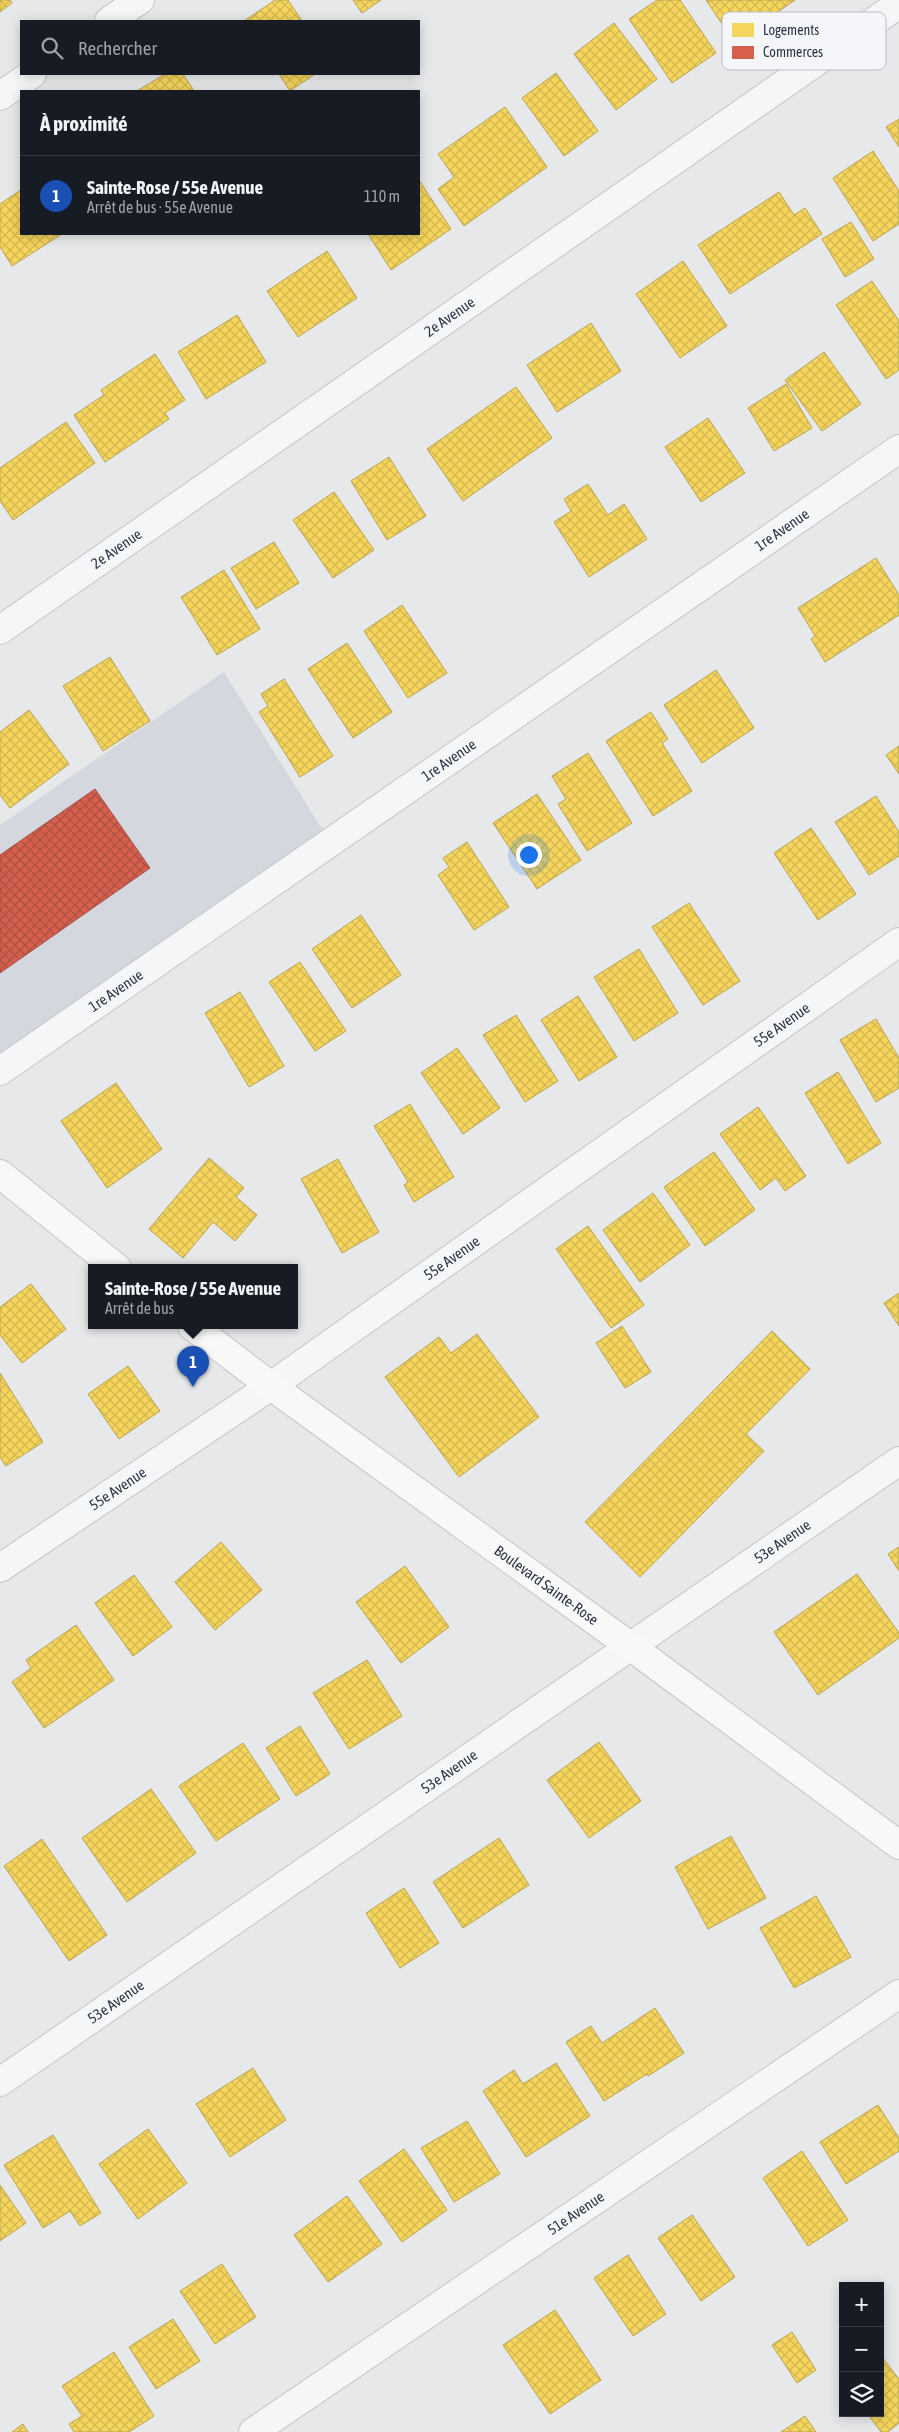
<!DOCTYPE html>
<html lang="fr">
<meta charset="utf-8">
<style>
body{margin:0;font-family:"Asap Condensed",sans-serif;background:#20242c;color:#f1f3f6}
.controls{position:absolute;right:15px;bottom:15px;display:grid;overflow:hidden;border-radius:0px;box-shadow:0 2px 12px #0003}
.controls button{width:45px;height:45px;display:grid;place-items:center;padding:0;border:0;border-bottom:1px solid #363941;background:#171b24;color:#f1f3f6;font:25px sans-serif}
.you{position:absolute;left:528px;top:854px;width:18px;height:18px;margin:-12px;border:4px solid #fff;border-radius:50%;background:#1a73e8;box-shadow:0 0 0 8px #1a73e833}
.badge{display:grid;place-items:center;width:32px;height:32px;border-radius:50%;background:#6c737f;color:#fff;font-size:16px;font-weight:700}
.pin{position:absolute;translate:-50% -41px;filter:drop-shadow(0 1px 2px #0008)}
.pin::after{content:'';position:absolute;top:26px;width:18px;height:15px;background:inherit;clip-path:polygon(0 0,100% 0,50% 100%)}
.popup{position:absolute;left:88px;top:1264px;width:210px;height:65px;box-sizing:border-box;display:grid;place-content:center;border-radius:0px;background:#171b24;filter:drop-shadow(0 1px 4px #0005);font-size:16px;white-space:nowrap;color:#9ea1a6}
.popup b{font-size:19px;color:#f1f3f6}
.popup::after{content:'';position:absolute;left:50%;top:100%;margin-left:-10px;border:10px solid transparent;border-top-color:#171b24}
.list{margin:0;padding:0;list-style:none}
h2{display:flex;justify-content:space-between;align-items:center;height:65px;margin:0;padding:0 20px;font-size:21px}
h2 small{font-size:16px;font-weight:400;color:#9ea1a6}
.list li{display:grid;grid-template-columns:32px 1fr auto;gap:15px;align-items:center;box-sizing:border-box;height:80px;padding:0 20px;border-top:1px solid #363941}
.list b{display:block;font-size:19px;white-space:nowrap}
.list p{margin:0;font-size:16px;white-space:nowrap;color:#9ea1a6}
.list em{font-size:16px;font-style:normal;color:#9ea1a6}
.icon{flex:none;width:28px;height:28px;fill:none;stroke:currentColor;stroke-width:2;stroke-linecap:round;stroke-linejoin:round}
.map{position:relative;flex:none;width:899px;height:2432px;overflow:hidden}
.search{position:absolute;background:#171b24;box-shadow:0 2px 12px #0003;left:20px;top:20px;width:400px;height:55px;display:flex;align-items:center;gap:12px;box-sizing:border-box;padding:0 18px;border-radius:0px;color:#9ea1a6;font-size:19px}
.panel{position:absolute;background:#171b24;box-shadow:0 2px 12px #0003;left:20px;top:90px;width:400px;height:145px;border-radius:0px}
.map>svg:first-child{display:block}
.built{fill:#d4d7dd}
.homes{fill:url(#homes-cross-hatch);stroke:#b9a555}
.shops{fill:url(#shops-cross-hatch);stroke:#a3534b}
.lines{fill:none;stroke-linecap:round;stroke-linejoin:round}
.street-casing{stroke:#c4c6c8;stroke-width:30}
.secondary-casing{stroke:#c4c6c8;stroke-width:30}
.street{stroke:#f5f6f7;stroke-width:28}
.secondary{stroke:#f8f8f8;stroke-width:28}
.labels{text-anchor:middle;stroke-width:5;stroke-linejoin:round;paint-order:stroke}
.street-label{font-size:15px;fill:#2b3445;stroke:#f4f6f9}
.key{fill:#f4f6f9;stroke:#b8bcc3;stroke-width:1}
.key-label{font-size:14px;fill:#2b3445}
</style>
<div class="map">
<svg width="899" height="2432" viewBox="0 0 899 2432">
<defs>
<pattern id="homes-cross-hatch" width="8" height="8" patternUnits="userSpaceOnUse" patternTransform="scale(1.25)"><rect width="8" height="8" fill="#f6d55c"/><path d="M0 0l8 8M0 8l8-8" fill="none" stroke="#d3b751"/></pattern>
<pattern id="shops-cross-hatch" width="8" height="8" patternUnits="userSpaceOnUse" patternTransform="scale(1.25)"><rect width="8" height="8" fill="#d6604d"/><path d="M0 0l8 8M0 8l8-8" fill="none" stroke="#ae5042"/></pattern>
</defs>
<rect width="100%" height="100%" fill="#e6e8ea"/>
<polygon class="built" points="224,672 324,832 0,1056 0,825"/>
<g class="homes">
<polygon points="0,0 10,0 12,3 0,12"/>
<polygon points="275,0 288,0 302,21 244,21"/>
<polygon points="353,0 381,0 362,13"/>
<polygon points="657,0 680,0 716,53 672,83 629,19"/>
<polygon points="706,0 795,0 734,42"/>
<polygon points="614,23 657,79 616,110 574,54"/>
<polygon points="556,73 598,131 564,156 522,98"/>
<polygon points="165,74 183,74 194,91 137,91"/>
<polygon points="279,74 315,74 290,91"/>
<polygon points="505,107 547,167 464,226 438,189 454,177 438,154"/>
<polygon points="899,119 899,147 886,127"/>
<polygon points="873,151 899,191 899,224 873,241 833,178"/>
<polygon points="419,180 451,229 391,270 368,234 419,234"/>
<polygon points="21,190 21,234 62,234 12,266 0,247 0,204"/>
<polygon points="779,192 794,215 805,208 822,234 730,294 698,245"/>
<polygon points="851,222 874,259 845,277 822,239"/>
<polygon points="327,251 357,298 298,337 267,291"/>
<polygon points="683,261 727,326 680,358 636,294"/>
<polygon points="872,281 899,321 899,370 886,379 836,305"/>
<polygon points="237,315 266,362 206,399 178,352"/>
<polygon points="591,323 621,371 557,412 527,365"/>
<polygon points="824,352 861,404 822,431 785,380"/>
<polygon points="155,354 185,400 165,413 169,419 105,462 74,415 104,395 101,390"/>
<polygon points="786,384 812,428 774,451 748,408"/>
<polygon points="516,387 552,438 463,501 427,449"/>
<polygon points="708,418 745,473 701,502 665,447"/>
<polygon points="66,422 95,463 13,520 0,501 0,468"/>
<polygon points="389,457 426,516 387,540 351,481"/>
<polygon points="588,484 608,515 624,504 647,539 589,577 554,522 571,511 564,499"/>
<polygon points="334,492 374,550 333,578 293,520"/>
<polygon points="274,542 299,583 256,609 231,568"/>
<polygon points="876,558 899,595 899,615 825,662 811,639 815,636 798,608"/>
<polygon points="224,570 260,629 217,655 181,597"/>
<polygon points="402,605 447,673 408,698 364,631"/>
<polygon points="347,643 392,712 353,738 308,669"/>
<polygon points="110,657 150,721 103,751 63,686"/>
<polygon points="716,670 754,728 702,763 664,705"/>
<polygon points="284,679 333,756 300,777 259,712 268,706 261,694"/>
<polygon points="29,710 69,764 10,808 0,795 0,732"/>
<polygon points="651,712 668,739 662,743 692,791 653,816 606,741"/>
<polygon points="899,746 899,774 886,755"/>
<polygon points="588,753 632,823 587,851 558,804 566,799 552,776"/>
<polygon points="537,794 581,860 537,889 493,823"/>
<polygon points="876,796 899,832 899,856 869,875 835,822"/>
<polygon points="811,828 856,894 818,920 774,853"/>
<polygon points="467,842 509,907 474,930 438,875 449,867 443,858"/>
<polygon points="689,903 740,981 703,1005 652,927"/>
<polygon points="361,915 401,975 352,1008 312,949"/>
<polygon points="639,949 678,1013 634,1041 594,977"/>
<polygon points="300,962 346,1031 315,1051 269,982"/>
<polygon points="240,992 284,1066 249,1087 205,1013"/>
<polygon points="578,996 617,1057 579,1081 541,1020"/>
<polygon points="516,1015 558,1081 525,1102 483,1035"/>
<polygon points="876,1019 899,1058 899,1088 876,1102 840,1040"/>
<polygon points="457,1048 500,1108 463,1134 421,1073"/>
<polygon points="838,1072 881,1143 848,1164 805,1093"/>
<polygon points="116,1083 162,1149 107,1188 61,1121"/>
<polygon points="410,1104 454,1177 414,1202 404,1185 408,1182 374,1126"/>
<polygon points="758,1107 806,1176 785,1191 776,1178 760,1190 720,1134"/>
<polygon points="714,1152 755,1210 705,1246 664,1187"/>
<polygon points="209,1158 244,1188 236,1197 257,1215 235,1241 213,1222 183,1258 149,1229"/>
<polygon points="338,1159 379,1232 342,1253 301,1179"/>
<polygon points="653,1193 690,1245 640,1282 603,1230"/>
<polygon points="588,1226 644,1305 611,1328 556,1249"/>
<polygon points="31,1284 66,1329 22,1363 0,1335 0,1307"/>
<polygon points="899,1293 899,1326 884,1303"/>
<polygon points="622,1326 651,1372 625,1388 596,1343"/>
<polygon points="772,1331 810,1369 746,1434 764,1451 640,1577 585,1522"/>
<polygon points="477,1334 539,1417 459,1477 385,1377 439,1337 451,1353"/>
<polygon points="128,1366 160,1411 119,1439 88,1394"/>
<polygon points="0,1373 43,1442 6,1466 0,1457"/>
<polygon points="221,1542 262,1590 215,1630 175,1582"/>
<polygon points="899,1547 899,1571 888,1554"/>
<polygon points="405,1566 449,1627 401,1663 356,1602"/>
<polygon points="857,1574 899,1633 899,1638 818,1695 774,1632"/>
<polygon points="134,1575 172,1627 133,1656 95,1603"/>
<polygon points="76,1625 114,1680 44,1728 12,1682 31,1668 26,1660"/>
<polygon points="367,1660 402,1716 349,1749 313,1693"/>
<polygon points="300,1726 330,1774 296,1796 266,1748"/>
<polygon points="599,1742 641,1801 589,1838 547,1780"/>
<polygon points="243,1743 280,1799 216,1841 179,1786"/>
<polygon points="151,1789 196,1853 127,1902 82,1838"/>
<polygon points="731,1836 766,1898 708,1929 675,1867"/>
<polygon points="499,1838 529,1885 463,1928 433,1882"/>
<polygon points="42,1839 107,1935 69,1961 4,1866"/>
<polygon points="404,1888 439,1943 400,1968 366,1913"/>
<polygon points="816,1896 851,1957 794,1988 760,1928"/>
<polygon points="655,2008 684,2053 648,2076 647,2074 604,2101 566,2042 591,2026 602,2043"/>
<polygon points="556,2063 590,2116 526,2157 483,2091 514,2070 523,2084"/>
<polygon points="253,2068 286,2120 230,2157 196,2104"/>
<polygon points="878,2105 899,2138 899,2151 846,2184 820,2142"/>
<polygon points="467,2121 500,2174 454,2202 421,2148"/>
<polygon points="148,2129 187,2183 138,2219 99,2164"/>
<polygon points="53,2135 101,2213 80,2226 70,2211 43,2228 4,2165"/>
<polygon points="404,2149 447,2210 402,2242 359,2181"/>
<polygon points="802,2151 848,2220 808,2246 763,2178"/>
<polygon points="0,2185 26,2223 0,2241"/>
<polygon points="347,2196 382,2244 328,2282 294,2235"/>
<polygon points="692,2215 735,2277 701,2301 658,2238"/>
<polygon points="628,2255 666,2314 633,2336 594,2278"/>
<polygon points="222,2264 256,2317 215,2344 180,2291"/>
<polygon points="555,2310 601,2380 550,2414 503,2345"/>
<polygon points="173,2319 200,2361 156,2389 129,2347"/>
<polygon points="792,2332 816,2370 797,2383 772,2345"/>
<polygon points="114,2352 154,2416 129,2432 74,2432 69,2424 82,2416 62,2386"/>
<polygon points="881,2356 899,2379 899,2423 888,2432 881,2432 867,2413 880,2413"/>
<polygon points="805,2416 816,2432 781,2432"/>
<polygon points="23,2424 28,2432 12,2432"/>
</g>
<polygon class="shops" points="95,789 150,868 0,973 0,855"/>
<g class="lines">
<defs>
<g id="street">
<polyline points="109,21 140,0"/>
<polyline points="0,96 32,74"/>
<path id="s1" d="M0 630 899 4"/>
<path id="s2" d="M0 1071 899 449"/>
<path id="s3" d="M0 1568 271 1386 899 942"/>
<path id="s4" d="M0 2082 899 1461"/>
<path id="s5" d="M253 2432 899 1994"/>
</g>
<g id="secondary">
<polyline points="0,1174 117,1268"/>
<path id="s6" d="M192 1326 271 1386 630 1646 899 1845"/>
</g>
</defs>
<use href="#street" class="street-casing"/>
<use href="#secondary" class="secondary-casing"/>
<use href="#street" class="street"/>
<use href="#secondary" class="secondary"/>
</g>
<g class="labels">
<g class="street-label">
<text dy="5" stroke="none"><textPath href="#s1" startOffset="548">2e Avenue</textPath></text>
<text dy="5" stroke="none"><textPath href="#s2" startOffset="951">1re Avenue</textPath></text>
<text dy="5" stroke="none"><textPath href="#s1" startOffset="142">2e Avenue</textPath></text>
<text dy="5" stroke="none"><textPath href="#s2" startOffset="546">1re Avenue</textPath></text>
<text dy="5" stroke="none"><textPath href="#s2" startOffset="141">1re Avenue</textPath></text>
<text dy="5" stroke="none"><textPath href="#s3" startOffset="952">55e Avenue</textPath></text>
<text dy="5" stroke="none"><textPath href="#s3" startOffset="548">55e Avenue</textPath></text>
<text dy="5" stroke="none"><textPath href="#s3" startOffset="142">55e Avenue</textPath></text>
<text dy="5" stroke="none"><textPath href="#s4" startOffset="951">53e Avenue</textPath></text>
<text dy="5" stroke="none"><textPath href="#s6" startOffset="439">Boulevard Sainte-Rose</textPath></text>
<text dy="5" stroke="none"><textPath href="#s4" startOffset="546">53e Avenue</textPath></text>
<text dy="5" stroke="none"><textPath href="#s4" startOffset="141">53e Avenue</textPath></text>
<text dy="5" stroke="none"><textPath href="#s5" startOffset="390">51e Avenue</textPath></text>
</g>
</g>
<rect x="722" y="12" width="164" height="58" rx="8" class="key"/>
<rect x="732" y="23" width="22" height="14" fill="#f6d55c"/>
<rect x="732" y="46" width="22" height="13" fill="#d6604d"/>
<g class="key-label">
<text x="763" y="35">Logements</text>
<text x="763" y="57">Commerces</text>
</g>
</svg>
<div class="controls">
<button>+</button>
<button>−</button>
<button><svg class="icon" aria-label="layers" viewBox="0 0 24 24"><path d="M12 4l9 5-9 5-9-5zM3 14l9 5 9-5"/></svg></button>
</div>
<div class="you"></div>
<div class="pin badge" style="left:193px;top:1387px;background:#1a4fb4">1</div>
<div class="popup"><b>Sainte-Rose / 55e Avenue</b>Arrêt de bus</div>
<div class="search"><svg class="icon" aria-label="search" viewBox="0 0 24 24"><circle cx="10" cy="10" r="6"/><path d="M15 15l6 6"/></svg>Rechercher</div>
<section class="panel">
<h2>À proximité<small></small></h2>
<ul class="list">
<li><span class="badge" style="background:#1a4fb4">1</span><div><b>Sainte-Rose / 55e Avenue</b><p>Arrêt de bus · 55e Avenue</p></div><em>110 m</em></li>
</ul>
</section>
</div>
